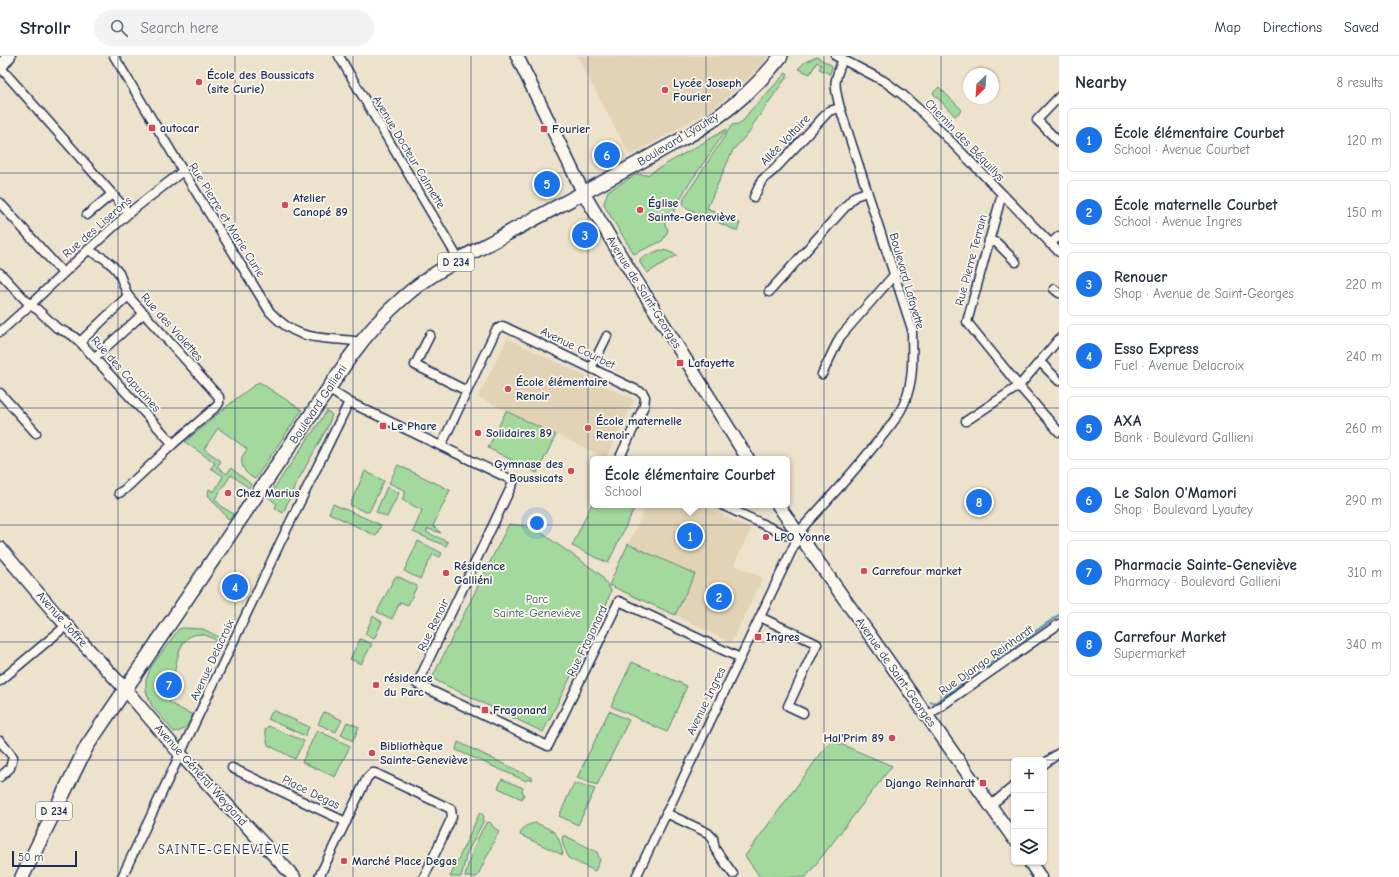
<!DOCTYPE html>
<meta charset="utf-8">
<style>
body{margin:0;font-family:"Comic Neue",sans-serif;background:#f2f2f3;color:#1f2937}
.controls{position:absolute;right:12px;bottom:12px;display:grid;overflow:hidden;border-radius:6px;box-shadow:0 1px 3px #0004}
.controls button{width:36px;height:36px;display:grid;place-items:center;padding:0;border:0;border-bottom:1px solid #e0e1e3;background:#fff;color:#1f2937;font:20px sans-serif}
.compass{position:absolute;left:963px;top:12px;width:36px;height:36px;border-radius:50%;background:#fff;box-shadow:0 1px 3px #0004;rotate:205deg}
.scale{position:absolute;left:12px;bottom:10px;width:65px;box-sizing:border-box;padding-left:4px;border:2px solid #1b2f5e;border-top:0;font-size:11px;line-height:14px;white-space:nowrap;color:#1b2f5e;-webkit-text-stroke:3px #fbf7ec;paint-order:stroke}
.you{position:absolute;left:537px;top:467px;width:14px;height:14px;margin:-10px;border:3px solid #fff;border-radius:50%;background:#1a73e8;box-shadow:0 0 0 6px #1a73e833}
.badge{display:grid;place-items:center;width:26px;height:26px;border-radius:50%;background:#1a73e8;color:#fff;font-size:13px;font-weight:700}
.pin{position:absolute;translate:-50% -50%;border:2px solid #fff;box-shadow:0 1px 4px #0006}
.popup{position:absolute;left:590px;top:400px;width:200px;height:52px;box-sizing:border-box;display:grid;place-content:center;border-radius:6px;background:#fff;filter:drop-shadow(0 1px 3px #0005);font-size:13px;white-space:nowrap;color:#747a83}
.popup b{font-size:15px;color:#1f2937}
.popup::after{content:'';position:absolute;left:50%;top:100%;margin-left:-8px;border:8px solid transparent;border-top-color:#fff}
.list{margin:0;padding:0;list-style:none}
h2{display:flex;justify-content:space-between;align-items:center;height:52px;margin:0;padding:0 16px;font-size:17px}
h2 small{font-size:13px;font-weight:400;color:#747a83}
.list li{display:grid;grid-template-columns:26px 1fr auto;gap:12px;align-items:center;box-sizing:border-box;height:64px;margin:0 8px 8px;padding:0 8px;border:1px solid #e0e1e3;border-radius:6px}
.list b{display:block;font-size:15px;white-space:nowrap}
.list p{margin:0;font-size:13px;white-space:nowrap;color:#747a83}
.list em{font-size:13px;font-style:normal;color:#747a83}
.icon{flex:none;width:22px;height:22px;fill:none;stroke:currentColor;stroke-width:2;stroke-linecap:round;stroke-linejoin:round}
.map{position:relative;flex:none;width:1059px;height:821px;overflow:hidden}
header{display:flex;align-items:center;gap:24px;box-sizing:border-box;height:56px;padding:0 20px;background:#fff;border-bottom:1px solid #e0e1e3}
header strong{font-size:19px}
nav{display:flex;gap:22px;margin-inline-start:auto;font-size:14px}
.search{width:280px;height:36px;background:#f2f2f3;display:flex;align-items:center;gap:10px;box-sizing:border-box;padding:0 14px;border-radius:22px;color:#747a83;font-size:15px}
main{display:flex}
aside{flex:1;background:#fff}
.map>svg:first-child{display:block}
.built{fill:#e3d3b6}
.green{fill:#a3d99c;stroke:#5f847d}
.lines{fill:none;stroke-linecap:round;stroke-linejoin:round}
.stream{stroke:#5e97ad;stroke-width:2.5}
.street-casing{stroke:#1b2f5e;stroke-width:11}
.secondary-casing{stroke:#1b2f5e;stroke-width:15}
.primary-casing{stroke:#1b2f5e;stroke-width:16}
.street{stroke:#fbf7ec;stroke-width:8}
.secondary{stroke:#fbf7ec;stroke-width:12}
.primary{stroke:#fbf7ec;stroke-width:13}
.grid{fill:none;stroke:#1b2f5e;stroke-width:1;stroke-opacity:0.55}
.poi-dot{fill:#d1495b;stroke:#fbf7ec;stroke-width:1.5}
.labels{text-anchor:middle;stroke-width:3.5;stroke-linejoin:round;paint-order:stroke}
.shield{fill:#fbf7ec;stroke:#5e6b89;stroke-width:1}
.shield-label{font-size:11px;font-weight:bold;fill:#1b2f5e}
.poi-label{font-size:12px;font-weight:bold;fill:#1b2f5e;stroke:#fbf7ec;text-anchor:start}
.street-label{font-size:12px;fill:#1b2f5e;stroke:#fbf7ec}
.park-label{font-size:12px;fill:#3d5a6e;stroke:#fbf7ec}
.neighbourhood-label{font-size:13px;letter-spacing:1px;fill:#1b2f5e;stroke:#fbf7ec}
</style>
<header>
<strong>Strollr</strong>
<div class="search"><svg class="icon" aria-label="search" viewBox="0 0 24 24"><circle cx="10" cy="10" r="6"/><path d="M15 15l6 6"/></svg>Search here</div>
<nav><a>Map</a><a>Directions</a><a>Saved</a></nav>
</header>
<main>
<div class="map">
<svg width="1059" height="821" viewBox="0 0 1059 821">
<rect width="100%" height="100%" fill="#ede2cc"/>
<filter id="ink" filterUnits="userSpaceOnUse"><feTurbulence type="fractalNoise" baseFrequency=".025" numOctaves="2"/><feDisplacementMap in="SourceGraphic" scale="8" xChannelSelector="R" yChannelSelector="G"/><feConvolveMatrix kernelMatrix="1 2 1 2 8 2 1 2 1" color-interpolation-filters="sRGB"/></filter>
<g filter="url(#ink)">
<g class="built">
<polygon points="577,0 769,0 756,15 714,52 630,100"/>
<polygon points="507,282 633,343 634,345 606,402 478,341"/>
<polygon points="647,449 700,449 751,473 734,509 763,522 731,587 675,559 695,518 628,488"/>
</g>
<g class="green">
<polygon points="817,1 831,9 832,11 830,18 819,13 821,9 817,6 810,18 798,13 805,6"/>
<polygon points="786,17 788,19 752,70 752,73 733,94 707,152 740,167 737,175 687,152 683,149 684,142 732,69 738,68 744,64 749,56"/>
<polygon points="939,31 962,54 955,60 933,37"/>
<polygon points="727,73 685,134 673,157 665,157 665,169 668,173 667,177 662,185 634,198 605,151 604,147 608,135 637,118 647,119"/>
<polygon points="660,194 667,195 677,199 647,217 640,207 640,203 643,201"/>
<path d="M259 326 302 354 255 423C247 419 240 412 242 401 243 399 246 395 247 393L218 372 204 393 221 405 217 411 227 418 231 412 251 428 249 432 231 419 215 443 222 451 234 458 229 464 208 439 209 433 214 436 223 420 211 412 215 407 185 386 237 342Z"/>
<polygon points="327,355 332,359 327,372 295,430 283,457 275,452 277,448 268,441"/>
<polygon points="506,355 556,379 537,417 488,392"/>
<polygon points="398,409 450,434 433,470 441,477 428,473 426,476 448,486 446,490 413,476 422,454 402,444 406,435 389,427"/>
<polygon points="365,415 384,425 369,456 366,456 350,449"/>
<polygon points="387,431 399,437 387,461 376,456"/>
<polygon points="593,445 593,449 636,449 608,507 572,490"/>
<polygon points="333,448 381,469 376,480 329,457"/>
<polygon points="509,468 525,470 540,476 600,518 611,534 605,553 543,676 439,626 434,623 433,620"/>
<polygon points="418,485 442,497 440,501 433,498 420,523 404,515"/>
<polygon points="628,488 695,518 675,559 609,529"/>
<polygon points="395,521 399,521 417,530 408,549 400,546 392,563 377,556"/>
<polygon points="373,560 382,566 374,583 365,578"/>
<path d="M183 572 203 573 221 582 222 588C217 585 211 581 205 579 180 573 177 603 174 619L158 624C166 648 171 648 193 659 188 668 185 676 174 676L152 650 146 635V624L151 611 179 573Z"/>
<polygon points="360,583 372,588 361,608 350,603"/>
<polygon points="632,606 687,630 667,676 611,650"/>
<polygon points="273,654 309,671 305,680 268,663"/>
<polygon points="609,655 629,664 597,729 577,722"/>
<polygon points="324,656 342,664 336,676 318,668"/>
<polygon points="347,666 359,671 353,685 341,679"/>
<polygon points="268,670 304,685 295,703 268,689 265,674"/>
<polygon points="317,674 350,690 335,721 302,706"/>
<polygon points="831,684 892,710 806,821 760,821 745,800"/>
<polygon points="458,686 533,722 532,724 528,723 526,725 456,694"/>
<polygon points="502,723 523,732 522,735 524,738 522,743 498,732"/>
<polygon points="574,727 595,733 578,769 559,760"/>
<polygon points="480,756 484,760 483,766 467,797 461,821 450,821"/>
<path d="M490 766 493 771 499 775 477 821H465C469 802 476 784 486 767Z"/>
<path d="M536 767C557 776 558 776 563 799L520 779C523 770 526 769 536 767Z"/>
<path d="M563 780H566L597 796 600 804 595 815 568 802C567 794 560 788 563 780Z"/>
</g>
<g class="lines">
<polyline class="stream" points="931,646 935,647 1059,559"/>
<defs>
<g id="street">
<path d="M114 0 183 115 270 256C300 288 322 280 361 286"/>
<polyline points="339,0 459,204"/>
<polyline points="836,0 884,25 903,39 924,58 1059,196"/>
<polyline points="0,11 129,157"/>
<polyline points="1059,41 1037,64 1059,86"/>
<polyline points="1002,138 967,266 1019,330 1059,376"/>
<polyline points="754,141 762,124 774,114 829,55 840,52"/>
<polyline points="0,147 63,217"/>
<polyline points="87,159 112,138"/>
<polyline points="989,184 997,187 1016,206"/>
<polyline points="1050,188 1059,180"/>
<polyline points="88,194 105,203 113,210 119,217 128,240 219,341 219,347 217,350 173,388 124,434 119,437"/>
<polyline points="0,217 30,249 38,254 57,272 72,279 80,286 173,388"/>
<polyline points="1054,233 1059,237"/>
<polyline points="769,236 855,140 867,136"/>
<polyline points="0,276 30,249 88,194 130,156 183,115"/>
<polyline points="430,279 415,309 467,335"/>
<polyline points="80,286 128,240"/>
<polyline points="95,301 144,257"/>
<polyline points="1040,306 1059,325"/>
<polyline points="591,312 607,280"/>
<polyline points="822,318 840,281 895,218"/>
<polyline points="328,333 349,346 514,425 417,628 548,690 619,545 740,602"/>
<polyline points="0,337 36,377"/>
<polyline points="966,365 1019,330 1059,283"/>
<polyline points="441,390 495,276 497,273 503,270 643,337 645,341 644,350 620,401 625,403"/>
<polyline points="722,449 786,479 799,479"/>
<polyline points="760,561 817,588 788,650 803,657"/>
<polyline points="0,625 67,569"/>
<polyline points="927,660 1059,568"/>
<polyline points="0,685 13,701 10,712 0,721"/>
<polyline points="1044,708 1059,697"/>
<polyline points="232,712 346,766"/>
<polyline points="991,749 1014,730"/>
<polyline points="666,757 708,777 713,782 715,793 733,818"/>
<polyline points="122,821 280,487 349,346"/>
<polyline points="319,821 367,722 372,717 375,717 451,753 452,761 424,821"/>
<path d="M636 821 799 479 804 470C828 444 852 418 874 390 887 374 903 357 908 336 914 316 912 294 912 273L840 52C834 28 833 27 843 3"/>
</g>
<g id="secondary">
<polyline points="517,0 584,138 624,205 748,403"/>
<polyline points="0,11 9,0"/>
<polyline points="778,449 1014,783"/>
<polyline points="0,492 55,557 125,633 181,699 294,821"/>
<polyline points="1030,806 1040,821"/>
</g>
<path id="primary" d="M22 821 87 690 350 301C366 279 383 259 404 241 432 216 466 200 499 182 552 153 605 126 658 96 670 89 683 83 695 76 728 56 758 30 781 0"/>
</defs>
<use href="#street" class="street-casing"/>
<use href="#secondary" class="secondary-casing"/>
<use href="#primary" class="primary-casing"/>
<use href="#street" class="street"/>
<use href="#secondary" class="secondary"/>
<use href="#primary" class="primary"/>
</g>
</g>
<path class="grid" d="M118 0V821M235 0V821M353 0V821M471 0V821M588 0V821M706 0V821M824 0V821M941 0V821M0 117H1059M0 235H1059M0 352H1059M0 469H1059M0 586H1059M0 704H1059"/>
<g class="poi-dot">
<circle cx="199" cy="26" r="4"/>
<circle cx="665" cy="34" r="4"/>
<rect x="148" y="68" width="8" height="8" rx="2"/>
<rect x="540" y="69" width="8" height="8" rx="2"/>
<circle cx="285" cy="149" r="4"/>
<circle cx="640" cy="154" r="4"/>
<rect x="676" y="303" width="8" height="8" rx="2"/>
<circle cx="508" cy="333" r="4"/>
<rect x="379" y="366" width="8" height="8" rx="2"/>
<circle cx="588" cy="372" r="4"/>
<circle cx="478" cy="377" r="4"/>
<circle cx="571" cy="415" r="4"/>
<circle cx="228" cy="437" r="4"/>
<circle cx="766" cy="481" r="4"/>
<circle cx="864" cy="515" r="4"/>
<circle cx="446" cy="517" r="4"/>
<rect x="754" y="577" width="8" height="8" rx="2"/>
<circle cx="376" cy="629" r="4"/>
<rect x="481" y="650" width="8" height="8" rx="2"/>
<circle cx="892" cy="682" r="4"/>
<circle cx="372" cy="697" r="4"/>
<rect x="979" y="723" width="8" height="8" rx="2"/>
<circle cx="344" cy="805" r="4"/>
</g>
<g class="labels">
<g class="shield">
<rect x="438" y="197" width="36" height="18" rx="3"/>
<rect x="36" y="746" width="36" height="18" rx="3"/>
</g>
<g class="shield-label">
<text x="456" y="210">D 234</text>
<text x="54" y="759">D 234</text>
</g>
<g class="poi-label">
<text x="207" y="23">École des Boussicats<tspan x="207" dy="14">(site Curie)</tspan></text>
<text x="673" y="31">Lycée Joseph<tspan x="673" dy="14">Fourier</tspan></text>
<text x="160" y="76">autocar</text>
<text x="552" y="77">Fourier</text>
<text x="293" y="146">Atelier<tspan x="293" dy="14">Canopé 89</tspan></text>
<text x="648" y="151">Église<tspan x="648" dy="14">Sainte-Geneviève</tspan></text>
<text x="688" y="311">Lafayette</text>
<text x="516" y="330">École élémentaire<tspan x="516" dy="14">Renoir</tspan></text>
<text x="596" y="369">École maternelle<tspan x="596" dy="14">Renoir</tspan></text>
<text x="391" y="374">Le Phare</text>
<text x="486" y="381">Solidaires 89</text>
<text x="563" y="412" text-anchor="end">Gymnase des<tspan x="563" dy="14">Boussicats</tspan></text>
<text x="236" y="441">Chez Marius</text>
<text x="774" y="485">LPO Yonne</text>
<text x="454" y="514">Résidence<tspan x="454" dy="14">Galliéni</tspan></text>
<text x="872" y="519">Carrefour market</text>
<text x="766" y="585">Ingres</text>
<text x="384" y="626">résidence<tspan x="384" dy="14">du Parc</tspan></text>
<text x="493" y="658">Fragonard</text>
<text x="884" y="686" text-anchor="end">Hal'Prim 89</text>
<text x="380" y="694">Bibliothèque<tspan x="380" dy="14">Sainte-Geneviève</tspan></text>
<text x="975" y="731" text-anchor="end">Django Reinhardt</text>
<text x="352" y="809">Marché Place Degas</text>
</g>
<g class="street-label">
<text transform="translate(678 83) rotate(-31)" y="4">Boulevard Lyautey</text>
<text transform="translate(785 84) rotate(-46)" y="4">Allée Voltaire</text>
<text transform="translate(965 84) rotate(46)" y="4">Chemin des Béquillys</text>
<text transform="translate(409 96) rotate(59)" y="4">Avenue Docteur Calmette</text>
<text transform="translate(227 164) rotate(58)" y="4">Rue Pierre et Marie Curie</text>
<text transform="translate(97 171) rotate(-41)" y="4">Rue des Liserons</text>
<text transform="translate(971 204) rotate(-75)" y="4">Rue Pierre Terrain</text>
<text transform="translate(907 225) rotate(74)" y="4">Boulevard Lafayette</text>
<text transform="translate(644 236) rotate(58)" y="4">Avenue de Saint-Georges</text>
<text transform="translate(172 271) rotate(48)" y="4">Rue des Violettes</text>
<text transform="translate(578 292) rotate(26)" y="4">Avenue Courbet</text>
<text transform="translate(126 318) rotate(48)" y="4">Rue des Capucines</text>
<text transform="translate(318 348) rotate(-56)" y="4">Boulevard Gallieni</text>
<text transform="translate(62 563) rotate(48)" y="4">Avenue Joffre</text>
<text transform="translate(433 569) rotate(-64)" y="4">Rue Renoir</text>
<text transform="translate(587 585) rotate(-64)" y="4">Rue Fragonard</text>
<text transform="translate(212 604) rotate(-65)" y="4">Avenue Delacroix</text>
<text transform="translate(986 604) rotate(-35)" y="4">Rue Django Reinhardt</text>
<text transform="translate(896 616) rotate(55)" y="4">Avenue de Saint-Georges</text>
<text transform="translate(706 645) rotate(-64)" y="4">Avenue Ingres</text>
<text transform="translate(201 719) rotate(48)" y="4">Avenue Général Weygand</text>
<text transform="translate(311 736) rotate(26)" y="4">Place Degas</text>
</g>
<g class="park-label">
<text x="537" y="547">Parc<tspan x="537" dy="14">Sainte-Geneviève</tspan></text>
</g>
<g class="neighbourhood-label">
<text x="224" y="798">SAINTE-GENEVIÈVE</text>
</g>
</g>
</svg>
<div class="controls">
<button>+</button>
<button>−</button>
<button><svg class="icon" aria-label="layers" viewBox="0 0 24 24"><path d="M12 4l9 5-9 5-9-5zM3 14l9 5 9-5"/></svg></button>
</div>
<svg class="compass" viewBox="-18 -18 36 36"><path d="M0-13l5 13h-10z" fill="#e53935"/><path d="M0 13l5-13h-10z" fill="#747a83"/></svg>
<div class="scale">50 m</div>
<div class="you"></div>
<div class="pin badge" style="left:690px;top:480px">1</div>
<div class="popup"><b>École élémentaire Courbet</b>School</div>
<div class="pin badge" style="left:719px;top:541px">2</div>
<div class="pin badge" style="left:585px;top:179px">3</div>
<div class="pin badge" style="left:235px;top:531px">4</div>
<div class="pin badge" style="left:547px;top:128px">5</div>
<div class="pin badge" style="left:607px;top:99px">6</div>
<div class="pin badge" style="left:169px;top:629px">7</div>
<div class="pin badge" style="left:979px;top:446px">8</div>
</div>
<aside>
<h2>Nearby<small>8 results</small></h2>
<ul class="list">
<li><span class="badge">1</span><div><b>École élémentaire Courbet</b><p>School · Avenue Courbet</p></div><em>120 m</em></li>
<li><span class="badge">2</span><div><b>École maternelle Courbet</b><p>School · Avenue Ingres</p></div><em>150 m</em></li>
<li><span class="badge">3</span><div><b>Renouer</b><p>Shop · Avenue de Saint-Georges</p></div><em>220 m</em></li>
<li><span class="badge">4</span><div><b>Esso Express</b><p>Fuel · Avenue Delacroix</p></div><em>240 m</em></li>
<li><span class="badge">5</span><div><b>AXA</b><p>Bank · Boulevard Gallieni</p></div><em>260 m</em></li>
<li><span class="badge">6</span><div><b>Le Salon O'Mamori</b><p>Shop · Boulevard Lyautey</p></div><em>290 m</em></li>
<li><span class="badge">7</span><div><b>Pharmacie Sainte-Geneviève</b><p>Pharmacy · Boulevard Gallieni</p></div><em>310 m</em></li>
<li><span class="badge">8</span><div><b>Carrefour Market</b><p>Supermarket</p></div><em>340 m</em></li>
</ul>
</aside>
</main>
